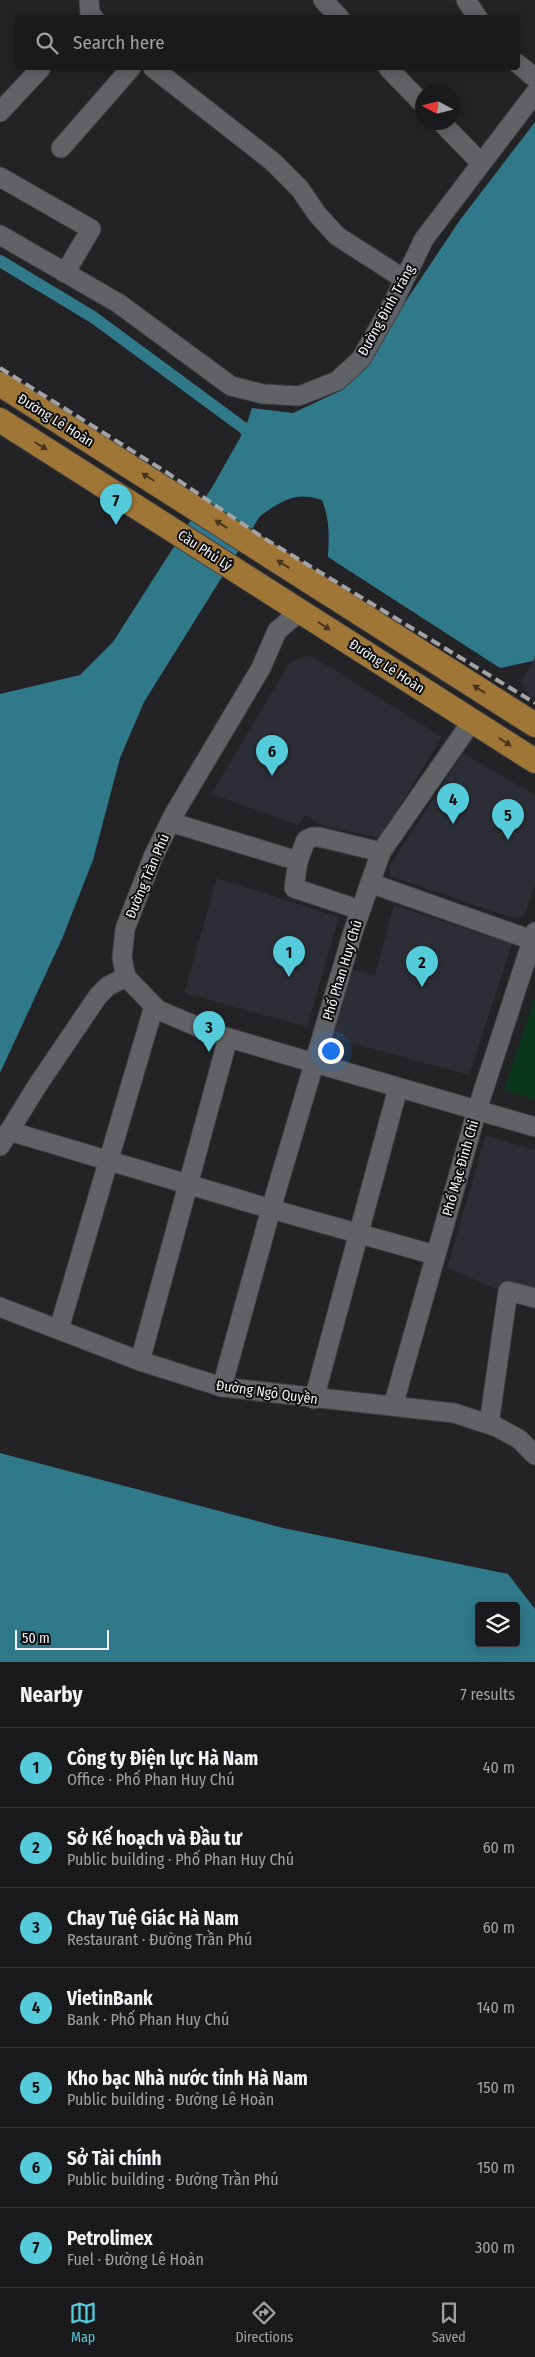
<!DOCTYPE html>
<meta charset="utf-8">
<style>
body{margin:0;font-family:"Fira Sans Condensed",sans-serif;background:#272729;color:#f1f3f6}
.controls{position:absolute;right:15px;bottom:15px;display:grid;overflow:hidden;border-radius:5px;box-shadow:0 2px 12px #0003}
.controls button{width:45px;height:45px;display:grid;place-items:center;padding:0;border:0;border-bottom:1px solid #38383b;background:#1a1a1c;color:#f1f3f6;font:25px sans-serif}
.compass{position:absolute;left:415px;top:85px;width:45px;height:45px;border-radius:50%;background:#1a1a1c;box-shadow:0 2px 12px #0003;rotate:277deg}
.scale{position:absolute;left:15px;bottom:12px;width:94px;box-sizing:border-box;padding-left:5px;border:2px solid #f2f2f5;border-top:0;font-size:14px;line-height:18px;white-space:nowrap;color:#f2f2f5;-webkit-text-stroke:4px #0c0d0e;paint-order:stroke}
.you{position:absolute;left:330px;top:1050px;width:18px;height:18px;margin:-12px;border:4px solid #fff;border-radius:50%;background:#1a73e8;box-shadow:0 0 0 8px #1a73e833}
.badge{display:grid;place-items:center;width:32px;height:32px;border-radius:50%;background:#53cbdb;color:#111;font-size:16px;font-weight:700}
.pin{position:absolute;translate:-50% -41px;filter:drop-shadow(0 1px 2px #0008)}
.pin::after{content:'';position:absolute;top:26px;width:18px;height:15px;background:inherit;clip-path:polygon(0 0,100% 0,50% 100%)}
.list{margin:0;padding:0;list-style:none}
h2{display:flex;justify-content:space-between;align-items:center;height:65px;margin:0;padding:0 20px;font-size:21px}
h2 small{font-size:16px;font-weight:400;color:#9fa1a3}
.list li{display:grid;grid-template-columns:32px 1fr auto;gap:15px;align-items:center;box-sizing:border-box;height:80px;padding:0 20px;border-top:1px solid #38383b}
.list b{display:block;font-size:19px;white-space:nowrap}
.list p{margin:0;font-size:16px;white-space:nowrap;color:#9fa1a3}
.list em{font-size:16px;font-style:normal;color:#9fa1a3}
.icon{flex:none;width:28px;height:28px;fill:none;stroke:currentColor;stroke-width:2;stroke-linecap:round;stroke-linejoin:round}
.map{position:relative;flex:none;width:535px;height:1662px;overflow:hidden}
.search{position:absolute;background:#1a1a1c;box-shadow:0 2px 12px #0003;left:15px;right:15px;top:15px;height:55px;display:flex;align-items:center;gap:12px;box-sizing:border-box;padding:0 18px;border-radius:5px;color:#9fa1a3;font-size:19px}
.sheet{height:625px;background:#1a1a1c}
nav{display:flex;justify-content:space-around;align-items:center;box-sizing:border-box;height:70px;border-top:1px solid #38383b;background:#1a1a1c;font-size:14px;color:#9fa1a3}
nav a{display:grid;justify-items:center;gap:2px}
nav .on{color:#53cbdb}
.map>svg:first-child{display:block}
.built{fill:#2c2d35}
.green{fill:#0b371c}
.water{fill:#2f798b;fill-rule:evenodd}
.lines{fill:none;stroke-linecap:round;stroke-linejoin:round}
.canal{stroke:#2f798b;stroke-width:12}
.minor-casing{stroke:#3f3f42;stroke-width:21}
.major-casing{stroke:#3f3f42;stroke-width:26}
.minor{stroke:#616266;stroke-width:19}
.major{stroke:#a07637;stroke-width:24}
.rail{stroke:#a3a3a6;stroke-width:4;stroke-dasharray:10 5;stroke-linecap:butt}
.oneway{fill:#47371e}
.labels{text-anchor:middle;stroke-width:4;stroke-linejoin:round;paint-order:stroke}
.street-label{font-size:14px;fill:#f2f2f5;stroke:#0c0d0e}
</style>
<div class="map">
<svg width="535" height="1662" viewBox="0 0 535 1662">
<rect width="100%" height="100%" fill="#232326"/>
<g class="built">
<polygon points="306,656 315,658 442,737 380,838 324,826 305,815 298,825 211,794 290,662"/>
<polygon points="535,656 535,699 530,696 521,683"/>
<polygon points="463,753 535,795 535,884 524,916 513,918 390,876 389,867"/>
<polygon points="217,878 339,917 307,1027 184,993"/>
<polygon points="394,905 512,944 469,1075 332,1038 352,969 375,976"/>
<polygon points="486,1135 535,1150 535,1305 447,1268"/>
</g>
<polygon class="green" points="535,997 535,1100 504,1090"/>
<g class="water">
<path d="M535 122V656L533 661 500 668 328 557C329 536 330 520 322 500 295 491 282 501 260 516L144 702 120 758 93 860 62 939 0 1073V694L80 675 113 642 214 484 245 429 252 408 293 413 340 391 355 377 460 220Z"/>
<path d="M0 1453 283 1528 508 1574 535 1609V1662H0ZM479 1606H516V1643H479Z"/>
</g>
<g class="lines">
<polyline class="canal" points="0,261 93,317 245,429 253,445"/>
<defs>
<g id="minor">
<polyline points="89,0 90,14 94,18"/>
<polyline points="323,0 340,18"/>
<polyline points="466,0 478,18"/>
<polyline points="518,64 535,78"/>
<polyline points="153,68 272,161 300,189 317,214 337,236 404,279"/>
<polyline points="388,68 422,103"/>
<polyline points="0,112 41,68"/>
<polyline points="441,122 481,163"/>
<polyline points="61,148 131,68"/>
<polyline points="0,177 91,229 65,273"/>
<polyline points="0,235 118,303 231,386 263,394 299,396 337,381 361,359 393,303 424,239 535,93"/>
<polyline points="300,611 277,631 261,668 174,814 153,857 125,929 122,958 126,977 158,1010 215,1034 535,1127"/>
<polyline points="170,822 298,861"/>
<polyline points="370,883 532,940"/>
<polyline points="360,910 294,888 298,861 306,840 313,837 319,837 381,852"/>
<polyline points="9,1131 271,1209 435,1255"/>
<polyline points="0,1146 37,1086 98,996 108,986 126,977"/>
<polyline points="0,1307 140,1361 222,1387 454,1413 497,1427 519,1439 535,1455"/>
<polyline points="59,1329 154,1006"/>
<polyline points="140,1361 228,1038"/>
<polyline points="222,1387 271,1209 352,935 381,852 472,721"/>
<polyline points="314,1399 398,1088"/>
<polyline points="393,1406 477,1110 535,932"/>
<polyline points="489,1424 508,1291 535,1298"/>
</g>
<g id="major">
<polyline points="0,384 535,725"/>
<polyline points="0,420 535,761"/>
</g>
</defs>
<use href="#minor" class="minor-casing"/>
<use href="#major" class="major-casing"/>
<use href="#minor" class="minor"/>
<use href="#major" class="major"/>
<polyline class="rail" points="0,368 166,472 262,537 535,703"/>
</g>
<defs><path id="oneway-solid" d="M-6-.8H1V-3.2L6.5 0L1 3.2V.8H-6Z" transform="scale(1.25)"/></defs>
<g class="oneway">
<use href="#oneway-solid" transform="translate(41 446) rotate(32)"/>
<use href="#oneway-solid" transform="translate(148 477) rotate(-148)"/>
<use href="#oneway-solid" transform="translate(221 524) rotate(-147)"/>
<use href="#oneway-solid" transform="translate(283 564) rotate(-147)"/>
<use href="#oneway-solid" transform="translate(324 626) rotate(33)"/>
<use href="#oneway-solid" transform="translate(479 689) rotate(-147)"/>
<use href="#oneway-solid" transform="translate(505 742) rotate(33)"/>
</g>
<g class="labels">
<g class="street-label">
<text transform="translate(386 310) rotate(-61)" y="5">Đường Đinh Tráng</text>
<text transform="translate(56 420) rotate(32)" y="5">Đường Lê Hoàn</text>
<text transform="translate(205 550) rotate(33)" y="5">Cầu Phủ Lý</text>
<text transform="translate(387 666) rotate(33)" y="5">Đường Lê Hoàn</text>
<text transform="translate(147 876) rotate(-67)" y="5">Đường Trần Phú</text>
<text transform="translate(342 970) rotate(-73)" y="5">Phố Phan Huy Chú</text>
<text transform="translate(460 1168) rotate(-74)" y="5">Phố Mạc Đĩnh Chi</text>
<text transform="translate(267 1392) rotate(8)" y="5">Đường Ngô Quyền</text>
</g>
</g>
</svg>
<div class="controls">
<button><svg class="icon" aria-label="layers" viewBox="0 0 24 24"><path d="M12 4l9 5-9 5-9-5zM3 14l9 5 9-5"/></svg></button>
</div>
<svg class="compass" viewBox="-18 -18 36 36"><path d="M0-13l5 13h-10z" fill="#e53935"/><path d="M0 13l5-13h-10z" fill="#9fa1a3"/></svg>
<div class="scale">50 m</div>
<div class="you"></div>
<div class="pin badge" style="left:289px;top:977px">1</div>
<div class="pin badge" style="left:422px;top:987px">2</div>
<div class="pin badge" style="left:209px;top:1052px">3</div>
<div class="pin badge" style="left:453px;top:824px">4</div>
<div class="pin badge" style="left:508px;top:840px">5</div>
<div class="pin badge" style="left:272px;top:776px">6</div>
<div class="pin badge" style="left:116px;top:525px">7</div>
<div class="search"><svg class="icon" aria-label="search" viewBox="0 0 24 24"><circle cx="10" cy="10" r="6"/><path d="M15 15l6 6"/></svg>Search here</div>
</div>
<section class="sheet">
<h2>Nearby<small>7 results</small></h2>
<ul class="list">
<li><span class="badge">1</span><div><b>Công ty Điện lực Hà Nam</b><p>Office · Phố Phan Huy Chú</p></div><em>40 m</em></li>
<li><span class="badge">2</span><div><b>Sở Kế hoạch và Đầu tư</b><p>Public building · Phố Phan Huy Chú</p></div><em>60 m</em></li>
<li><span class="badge">3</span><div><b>Chay Tuệ Giác Hà Nam</b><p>Restaurant · Đường Trần Phú</p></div><em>60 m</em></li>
<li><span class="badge">4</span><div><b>VietinBank</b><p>Bank · Phố Phan Huy Chú</p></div><em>140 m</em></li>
<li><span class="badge">5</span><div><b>Kho bạc Nhà nước tỉnh Hà Nam</b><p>Public building · Đường Lê Hoàn</p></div><em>150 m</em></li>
<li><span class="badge">6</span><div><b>Sở Tài chính</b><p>Public building · Đường Trần Phú</p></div><em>150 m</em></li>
<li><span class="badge">7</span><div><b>Petrolimex</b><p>Fuel · Đường Lê Hoàn</p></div><em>300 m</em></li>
</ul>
</section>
<nav>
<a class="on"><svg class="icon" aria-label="map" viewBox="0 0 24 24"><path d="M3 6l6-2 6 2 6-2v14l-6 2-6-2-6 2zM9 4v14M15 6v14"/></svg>Map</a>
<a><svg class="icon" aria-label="directions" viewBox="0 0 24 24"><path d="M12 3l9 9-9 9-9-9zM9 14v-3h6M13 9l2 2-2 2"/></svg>Directions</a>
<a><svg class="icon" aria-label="saved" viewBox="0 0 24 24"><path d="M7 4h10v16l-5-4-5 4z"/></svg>Saved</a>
</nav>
